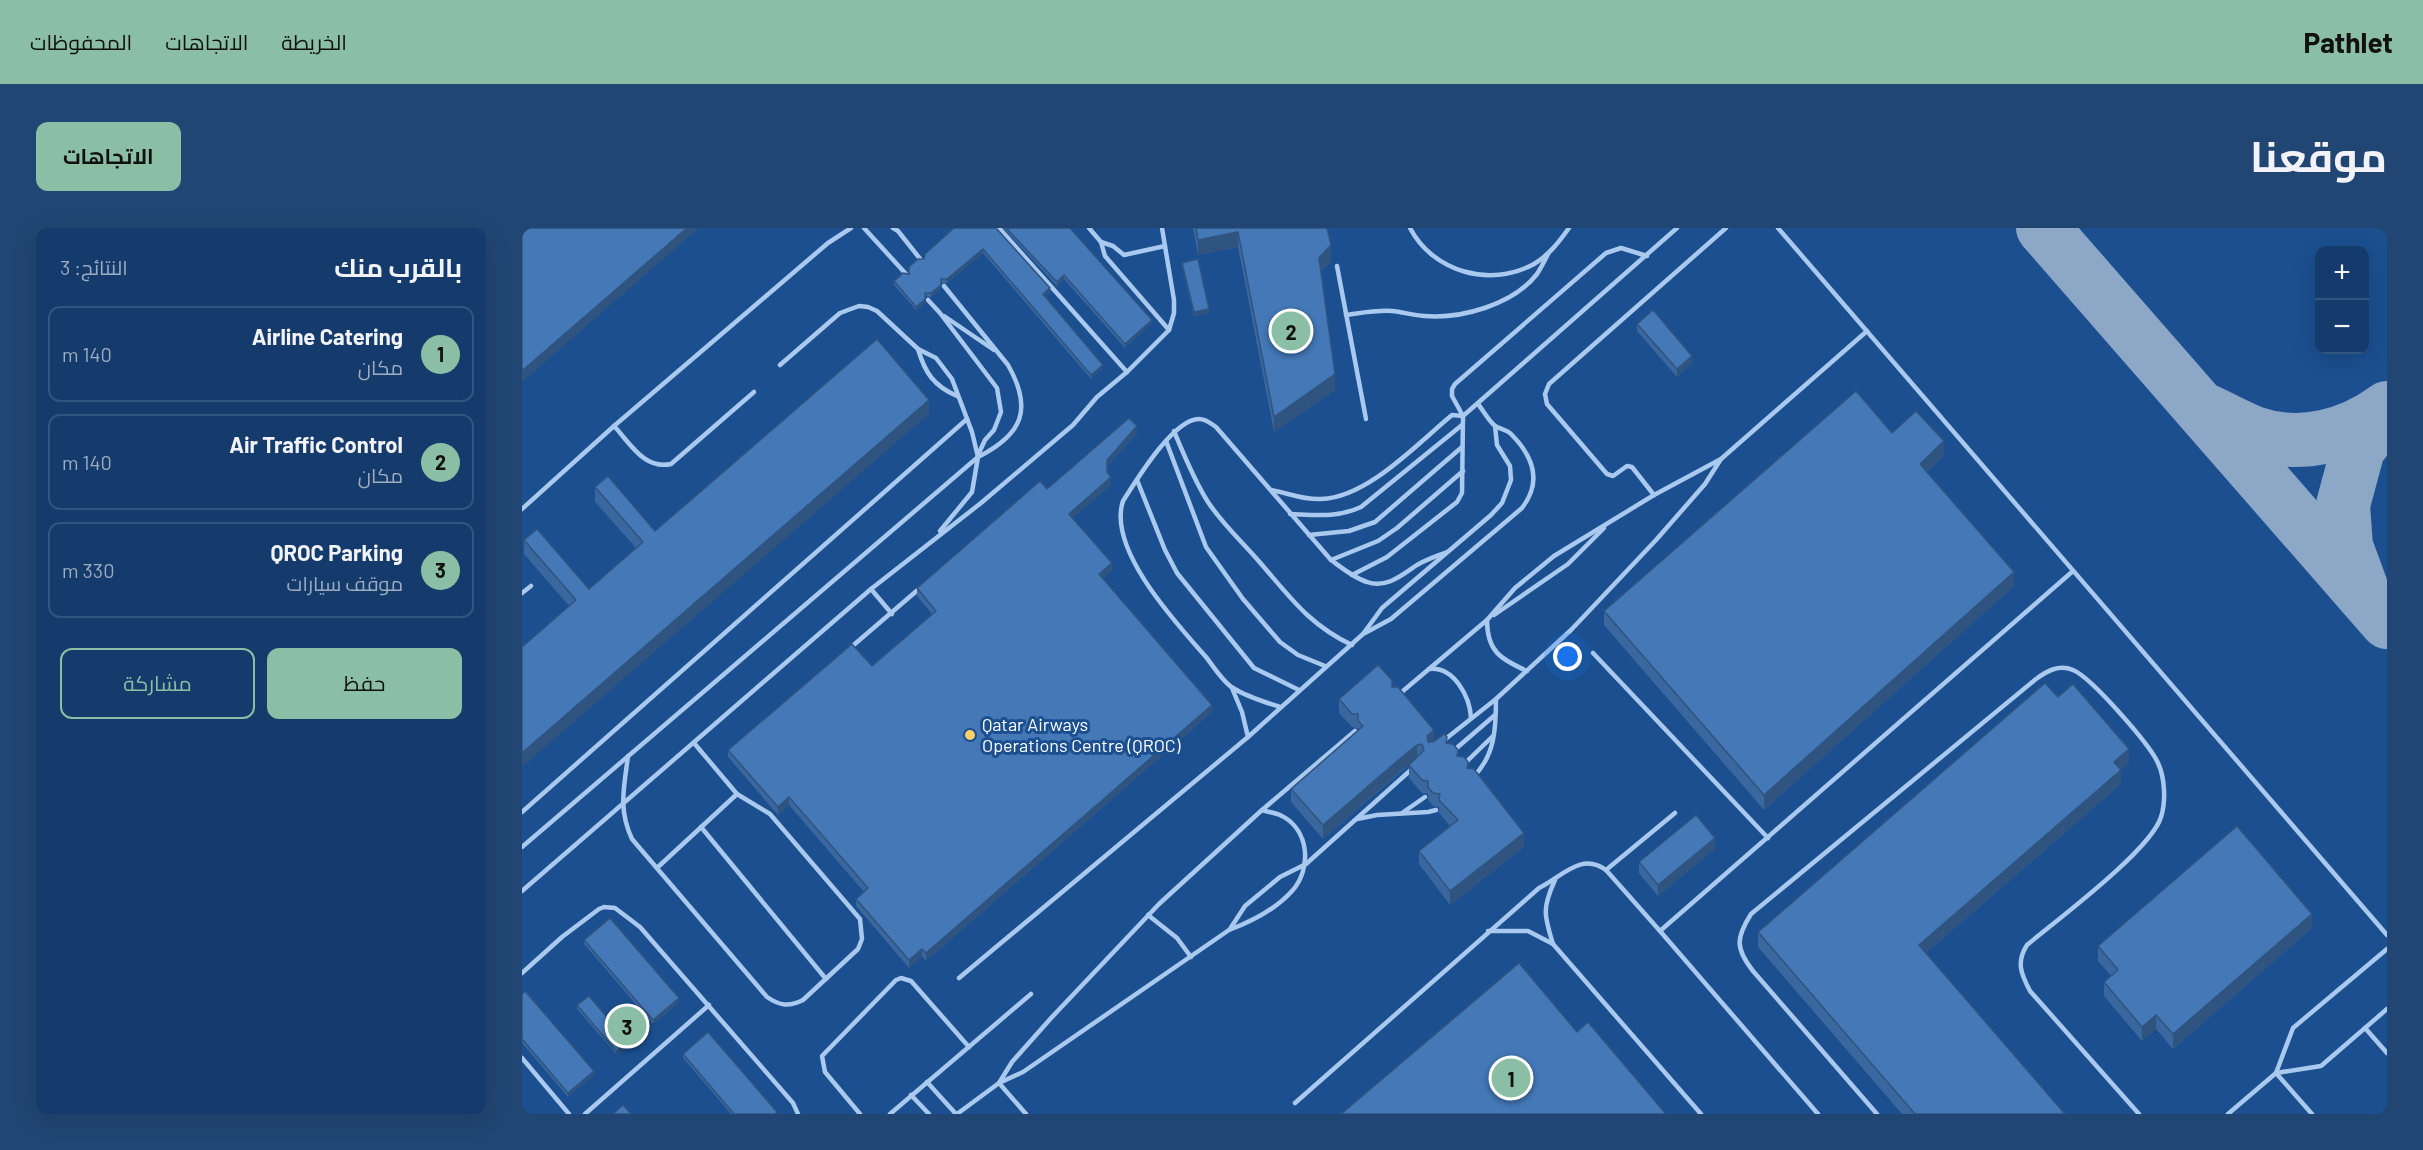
<!DOCTYPE html>
<html lang="ar">
<meta charset="utf-8">
<style>
body{margin:0;font-family:Barlow,Cairo,sans-serif;background:#214673;color:#f1f3f6;direction:rtl}
.controls{position:absolute;right:18px;top:18px;display:grid;overflow:hidden;border-radius:12px;box-shadow:0 6px 24px #0002}
.controls button{width:54px;height:54px;display:grid;place-items:center;padding:0;border:0;border-bottom:2px solid #33557e;background:#143b6b;color:#f1f3f6;font:30px sans-serif}
.you{position:absolute;left:1046px;top:429px;width:21px;height:21px;margin:-15px;border:4px solid #fff;border-radius:50%;background:#1a73e8;box-shadow:0 0 0 9px #1a73e833}
.badge{display:grid;place-items:center;width:39px;height:39px;border-radius:50%;background:#8abfa5;color:#111;font-size:20px;font-weight:700}
.pin{position:absolute;translate:-50% -50%;border:3px solid #fff;box-shadow:0 2px 6px #0006}
.list{margin:0;padding:0;list-style:none}
h2{display:flex;justify-content:space-between;align-items:center;height:78px;margin:0;padding:0 24px;font-size:26px}
h2 small{font-size:20px;font-weight:400;color:#9dadc1}
.list li{display:grid;grid-template-columns:39px 1fr auto;gap:18px;align-items:center;box-sizing:border-box;height:96px;margin:0 12px 12px;padding:0 12px;border:2px solid #33557e;border-radius:12px}
.list b{display:block;font-size:22px;white-space:nowrap}
.list p{margin:0;font-size:20px;white-space:nowrap;color:#9dadc1}
.list em{font-size:20px;font-style:normal;color:#9dadc1}
.actions{display:flex;gap:12px;padding:18px 24px}
.actions a{flex:1;padding:14px 0;border:2px solid #8abfa5;border-radius:12px;text-align:center;font-size:21px;color:#8abfa5}
.actions .main{background:#8abfa5;color:#111}
.map{position:relative;flex:none;width:1865px;height:886px;overflow:hidden;direction:ltr;border-radius:12px}
header{display:flex;align-items:center;gap:36px;box-sizing:border-box;height:84px;padding:0 30px;background:#8abfa5;color:#111}
header strong{font-size:28px}
nav{display:flex;gap:33px;margin-inline-start:auto;font-size:21px}
.intro{display:flex;align-items:center;justify-content:space-between;box-sizing:border-box;height:144px;padding:0 36px}
h1{margin:0;font-size:42px}
.button{padding:15px 27px;border-radius:12px;background:#8abfa5;color:#111;font-size:21px;font-weight:700}
main{display:flex;gap:36px;padding:0 36px}
aside{flex:1;background:#143b6b;border-radius:12px;box-shadow:0 6px 24px #0002}
.map>svg:first-child{display:block}
.lines{fill:none;stroke-linecap:round;stroke-linejoin:round}
.taxiway{stroke:#8da7c7;stroke-width:54}
.lane{stroke:#a9c9ee;stroke-width:4.5}
.wall{fill:#3a679d}
.shaded-wall{fill:#305480}
.building{fill:#4478b7;stroke:#305480;stroke-width:1.5}
.poi-dot{fill:#ffd166;stroke:#1b4f8f;stroke-width:2}
.labels{text-anchor:middle;stroke-width:6;stroke-linejoin:round;paint-order:stroke}
.poi-label{font-size:18px;fill:#fff;stroke:#1b4f8f;text-anchor:start}
</style>
<header>
<strong>Pathlet</strong>
<nav><a>الخريطة</a><a>الاتجاهات</a><a>المحفوظات</a></nav>
</header>
<div class="intro"><h1>موقعنا</h1><a class="button">الاتجاهات</a></div>
<main>
<div class="map">
<svg width="1865" height="886" viewBox="0 0 1865 886">
<rect width="100%" height="100%" fill="#1b4f8f"/>
<g class="lines">
<g class="taxiway">
<polyline points="1521,0 1865,394"/>
<path d="M1685 183C1701 190 1716 199 1732 205 1778 221 1827 208 1865 180"/>
<polyline points="1839,359 1824,318 1821,277 1836,221 1865,183"/>
</g>
<g class="lane">
<polyline points="342,0 384,46"/>
<polyline points="371,0 376,3 399,32"/>
<polyline points="477,0 605,144"/>
<polyline points="567,0 579,14 583,28 647,102"/>
<path d="M888 0C911 44 968 60 1012 36 1027 27 1037 14 1047 0"/>
<polyline points="1256,0 1865,707"/>
<polyline points="579,14 591,18 602,27 643,18"/>
<polyline points="815,38 844,191"/>
<polyline points="406,72 418,85 475,160 479,184 472,202 463,212 456,227"/>
<path d="M824 87C839 85 854 82 870 83 880 84 891 87 902 88 939 91 991 77 1015 46 1019 40 1023 32 1026 26"/>
<polyline points="422,88 472,122"/>
<path d="M396 121C403 145 412 158 435 168"/>
<polyline points="258,137 318,85 337,78 346,79 355,83 396,121 414,130 430,151 450,204 456,229 450,264 418,303"/>
<path d="M92 198C108 215 122 242 149 236L232 164"/>
<path d="M652 203C662 227 672 252 686 274 699 294 718 312 734 330 766 366 785 396 830 417"/>
<polyline points="644,213 684,319 721,371 758,414 776,427 803,438"/>
<polyline points="615,252 643,322 655,345 732,440 777,462"/>
<path d="M749 262C766 265 781 272 799 271 845 270 895 216 930 187L941 188 1155 0"/>
<polyline points="1132,267 1110,239 1105,238 1091,248 1085,246 1025,176 1023,166 1027,156 1204,0"/>
<polyline points="0,281 92,198 306,15 329,0"/>
<path d="M768 286C794 287 815 290 839 279L940 197"/>
<polyline points="787,307 827,303 853,294 940,219"/>
<polyline points="809,332 856,313 875,300 941,243"/>
<polyline points="830,347 865,329 935,274 940,265 941,188 930,168 930,161 933,156 1084,25 1099,20 1125,28"/>
<polyline points="349,361 370,386"/>
<polyline points="0,365 9,358"/>
<polyline points="972,387 1046,336 1082,300"/>
<path d="M843 405 869 391 1000 280C1020 254 1012 229 989 206 985 202 978 201 973 198 966 192 961 182 956 176"/>
<polyline points="327,421 398,360"/>
<polyline points="1071,425 1246,610"/>
<path d="M907 441C932 438 948 469 949 490"/>
<path d="M1005 443C978 431 965 423 965 392L993 360 1032 328 1132 267 1199 231"/>
<polyline points="710,460 720,484 726,509"/>
<polyline points="875,468 965,392"/>
<path d="M758 479C743 474 725 469 711 460 701 454 692 439 684 429 654 395 585 321 601 273 614 253 651 191 677 191 684 191 688 195 694 199L809 332C820 340 832 350 845 354 864 361 880 347 895 337 905 331 915 328 925 324"/>
<polyline points="921,513 974,471 1049,402 1134,312 1183,256 1199,231 1345,103"/>
<polyline points="930,524 973,487"/>
<path d="M106 528C102 560 96 581 110 611L245 769C258 778 267 779 281 772L336 721 340 711 338 691 248 586 215 566 172 515"/>
<polyline points="941,537 971,508"/>
<path d="M951 549C973 528 974 500 974 471"/>
<polyline points="0,584 445,191"/>
<polyline points="880,585 903,569"/>
<polyline points="835,591 855,587 906,584 914,582"/>
<polyline points="179,599 304,751"/>
<path d="M0 619 456 229C501 206 511 181 486 137L422 58"/>
<polyline points="136,639 215,566"/>
<polyline points="1084,642 1153,585"/>
<polyline points="0,663 349,361 459,275 551,197 575,169 605,144 647,102 652,85 652,72 640,0"/>
<polyline points="626,687 655,710 669,729"/>
<polyline points="708,701 723,678 758,649 784,636 891,540"/>
<polyline points="966,703 1006,703 1031,716 1179,886"/>
<path d="M1031 716C1022 687 1020 680 1033 652"/>
<polyline points="0,745 40,709 77,681 82,679 93,680 118,699 271,875 276,886"/>
<polyline points="437,750 726,509 841,406 860,380 969,287 980,275 989,252 988,238 975,217 973,198"/>
<polyline points="1843,800 1865,825"/>
<polyline points="0,830 47,886"/>
<polyline points="1754,845 1799,838 1865,781"/>
<polyline points="1754,845 1790,886"/>
<polyline points="405,854 434,886"/>
<polyline points="477,855 490,834 530,789 637,676 740,582 833,503"/>
<polyline points="477,855 504,886"/>
<polyline points="389,867 407,886"/>
<path d="M773 875 1017 660C1041 648 1059 624 1084 642L1138 703"/>
<polyline points="63,886 187,777"/>
<polyline points="338,886 303,844 300,828 374,752 379,750 389,753 447,819"/>
<polyline points="368,886 509,766"/>
<path d="M435 886 477 855 501 844 707 702C731 693 753 682 770 663 790 641 788 601 758 587 753 585 746 584 740 582"/>
<polyline points="1296,886 1138,703 1551,343"/>
<path d="M1355 886 1231 743C1213 720 1214 710 1229 686L1514 451C1525 443 1537 436 1551 442 1570 450 1628 517 1636 535 1643 550 1644 574 1639 589 1629 622 1535 692 1505 717 1494 734 1499 746 1508 763L1617 886"/>
<polyline points="1706,886 1754,845 1771,800 1865,721"/>
</g>
</g>
<g class="wall">
<polygon points="432,0 528,64 523,68 581,140 569,151 461,25 425,55 419,55 419,61 409,69 403,68 403,75 394,82 372,57 372,53 387,46 402,31"/>
<polygon points="481,0 548,0 630,95 603,120 542,51 535,58"/>
<polygon points="671,0 807,0 805,0 809,33 799,43 813,162 752,204 716,19 676,27"/>
<polygon points="660,35 687,85 672,88 660,38"/>
<polygon points="1115,96 1170,135 1155,149 1115,103"/>
<polygon points="407,186 47,378 2,326 2,312 67,361 114,320 73,274 73,259 133,303"/>
<polygon points="615,205 585,239 585,244 589,257 550,290 590,343 581,350 690,484 404,733 400,728 387,740 334,678 334,671 342,664 267,577 256,587 206,529 206,522 350,438 410,386 395,368 395,360 525,261"/>
<polygon points="1370,205 1422,228 1405,244 1492,358 1242,582 1082,397 1082,383"/>
<polygon points="870,459 912,513 925,515 946,540 1002,619 928,677 897,636 897,623 928,598 917,585 917,579 911,578 906,572 906,566 900,565 887,550 887,537 801,611 769,574 769,561 836,502 836,500 830,499 817,485 817,471"/>
<polygon points="1607,535 1599,542 1599,556 1404,725 1543,886 1380,886 1236,719 1236,704"/>
<polygon points="1193,621 1136,668 1117,645 1117,634"/>
<polygon points="1790,700 1651,821 1634,801 1620,813 1582,768 1582,754 1589,748 1576,733 1576,718"/>
<polygon points="62,712 157,774 131,796 62,716"/>
<polygon points="0,766 72,847 46,869 0,815"/>
<polygon points="55,777 106,818 94,826 55,781"/>
<polygon points="161,826 255,886 209,886 161,830"/>
</g>
<g class="shaded-wall">
<polygon points="165,0 177,0 0,154 0,143"/>
<polygon points="716,4 716,19 676,27 676,12"/>
<polygon points="809,17 809,33 797,45 797,30"/>
<polygon points="461,21 461,25 425,55 425,51"/>
<polygon points="542,47 542,51 535,58 535,54"/>
<polygon points="419,57 419,61 409,69 409,65"/>
<polygon points="528,60 528,64 521,70 521,66"/>
<polygon points="403,65 403,75 394,82 394,79"/>
<polygon points="687,81 687,85 672,88 672,84"/>
<polygon points="630,92 630,95 603,120 603,116"/>
<polygon points="1170,128 1170,135 1155,149 1155,141"/>
<polygon points="581,137 581,140 569,151 569,147"/>
<polygon points="813,146 813,162 752,204 752,189"/>
<polygon points="407,172 407,186 0,539 0,525"/>
<polygon points="615,198 615,205 585,239 585,232"/>
<polygon points="1422,213 1422,228 1398,250 1398,236"/>
<polygon points="589,249 589,257 547,293 547,286"/>
<polygon points="590,335 590,343 577,353 577,346"/>
<polygon points="1492,344 1492,358 1242,582 1242,567"/>
<polygon points="690,477 690,484 404,733 404,725"/>
<polygon points="912,502 912,515 905,522 905,508"/>
<polygon points="895,517 895,530 880,542 801,611 801,597 880,529"/>
<polygon points="1607,521 1607,535 1599,542 1599,556 1397,731 1397,717"/>
<polygon points="267,569 267,577 256,587 256,579"/>
<polygon points="1002,605 1002,619 928,677 928,663"/>
<polygon points="1193,610 1193,621 1136,668 1136,657"/>
<polygon points="1790,686 1790,700 1651,821 1651,806"/>
<polygon points="400,721 400,728 387,740 387,732"/>
<polygon points="157,770 157,774 131,796 131,792"/>
<polygon points="1634,787 1634,801 1620,813 1620,799"/>
<polygon points="106,814 106,818 94,826 94,823"/>
<polygon points="72,843 72,847 46,869 46,865"/>
</g>
<g class="building">
<polygon points="0,0 165,0 0,143"/>
<polygon points="432,0 474,0 528,60 521,66 581,137 569,147 461,21 425,51 419,51 419,57 409,65 403,65 403,71 394,79 372,53 381,45 387,46 387,39 396,31 402,31 403,26"/>
<polygon points="484,0 548,0 630,92 603,116 542,47 535,54"/>
<polygon points="674,0 805,0 809,17 797,30 813,146 752,189 716,4 676,12"/>
<polygon points="676,31 687,81 672,84 660,35"/>
<polygon points="1131,82 1170,128 1155,141 1115,96"/>
<polygon points="355,111 407,172 0,525 0,419 54,372 2,312 15,301 67,361 121,314 73,259 86,248 133,303"/>
<polygon points="1334,163 1370,205 1394,183 1422,213 1398,236 1492,344 1242,567 1082,383"/>
<polygon points="607,190 615,198 585,232 585,244 589,249 547,286 590,335 577,346 690,477 404,725 400,721 387,732 334,671 346,660 267,569 256,579 206,522 330,416 350,438 414,383 395,360 518,253 525,261"/>
<polygon points="856,437 870,452 870,459 876,459 912,502 905,508 906,514 911,514 922,506 925,509 924,515 931,516 936,522 935,528 942,529 946,534 945,540 952,541 1002,605 928,663 897,623 936,592 917,572 918,566 911,565 906,559 906,553 900,552 887,537 902,522 900,516 895,517 880,529 801,597 769,561 841,498 836,493 836,486 830,486 817,471"/>
<polygon points="1523,455 1536,469 1551,456 1607,521 1592,534 1599,542 1397,717 1543,886 1393,886 1236,704"/>
<polygon points="1174,587 1193,610 1136,657 1117,634"/>
<polygon points="1715,598 1790,686 1651,806 1634,787 1620,799 1582,754 1596,742 1576,718"/>
<polygon points="88,690 157,770 131,792 62,712"/>
<polygon points="997,735 1055,804 1066,794 1144,886 819,886"/>
<polygon points="3,763 72,843 46,865 0,811 0,766"/>
<polygon points="67,768 106,814 94,823 55,777"/>
<polygon points="186,804 255,884 253,886 212,886 161,826"/>
<polygon points="101,877 109,886 91,886"/>
</g>
<circle class="poi-dot" cx="448" cy="507" r="6"/>
<g class="labels">
<g class="poi-label">
<text x="460" y="503">Qatar Airways<tspan x="460" dy="21">Operations Centre (QROC)</tspan></text>
</g>
</g>
</svg>
<div class="controls">
<button>+</button>
<button>−</button>
</div>
<div class="you"></div>
<div class="pin badge" style="left:989px;top:850px">1</div>
<div class="pin badge" style="left:769px;top:103px">2</div>
<div class="pin badge" style="left:105px;top:798px">3</div>
</div>
<aside>
<h2>بالقرب منك<small>النتائج: 3</small></h2>
<ul class="list">
<li><span class="badge">1</span><div><b>Airline Catering</b><p>مكان</p></div><em>140 m</em></li>
<li><span class="badge">2</span><div><b>Air Traffic Control</b><p>مكان</p></div><em>140 m</em></li>
<li><span class="badge">3</span><div><b>QROC Parking</b><p>موقف سيارات</p></div><em>330 m</em></li>
</ul>
<div class="actions"><a class="main">حفظ</a><a>مشاركة</a></div>
</aside>
</main>
